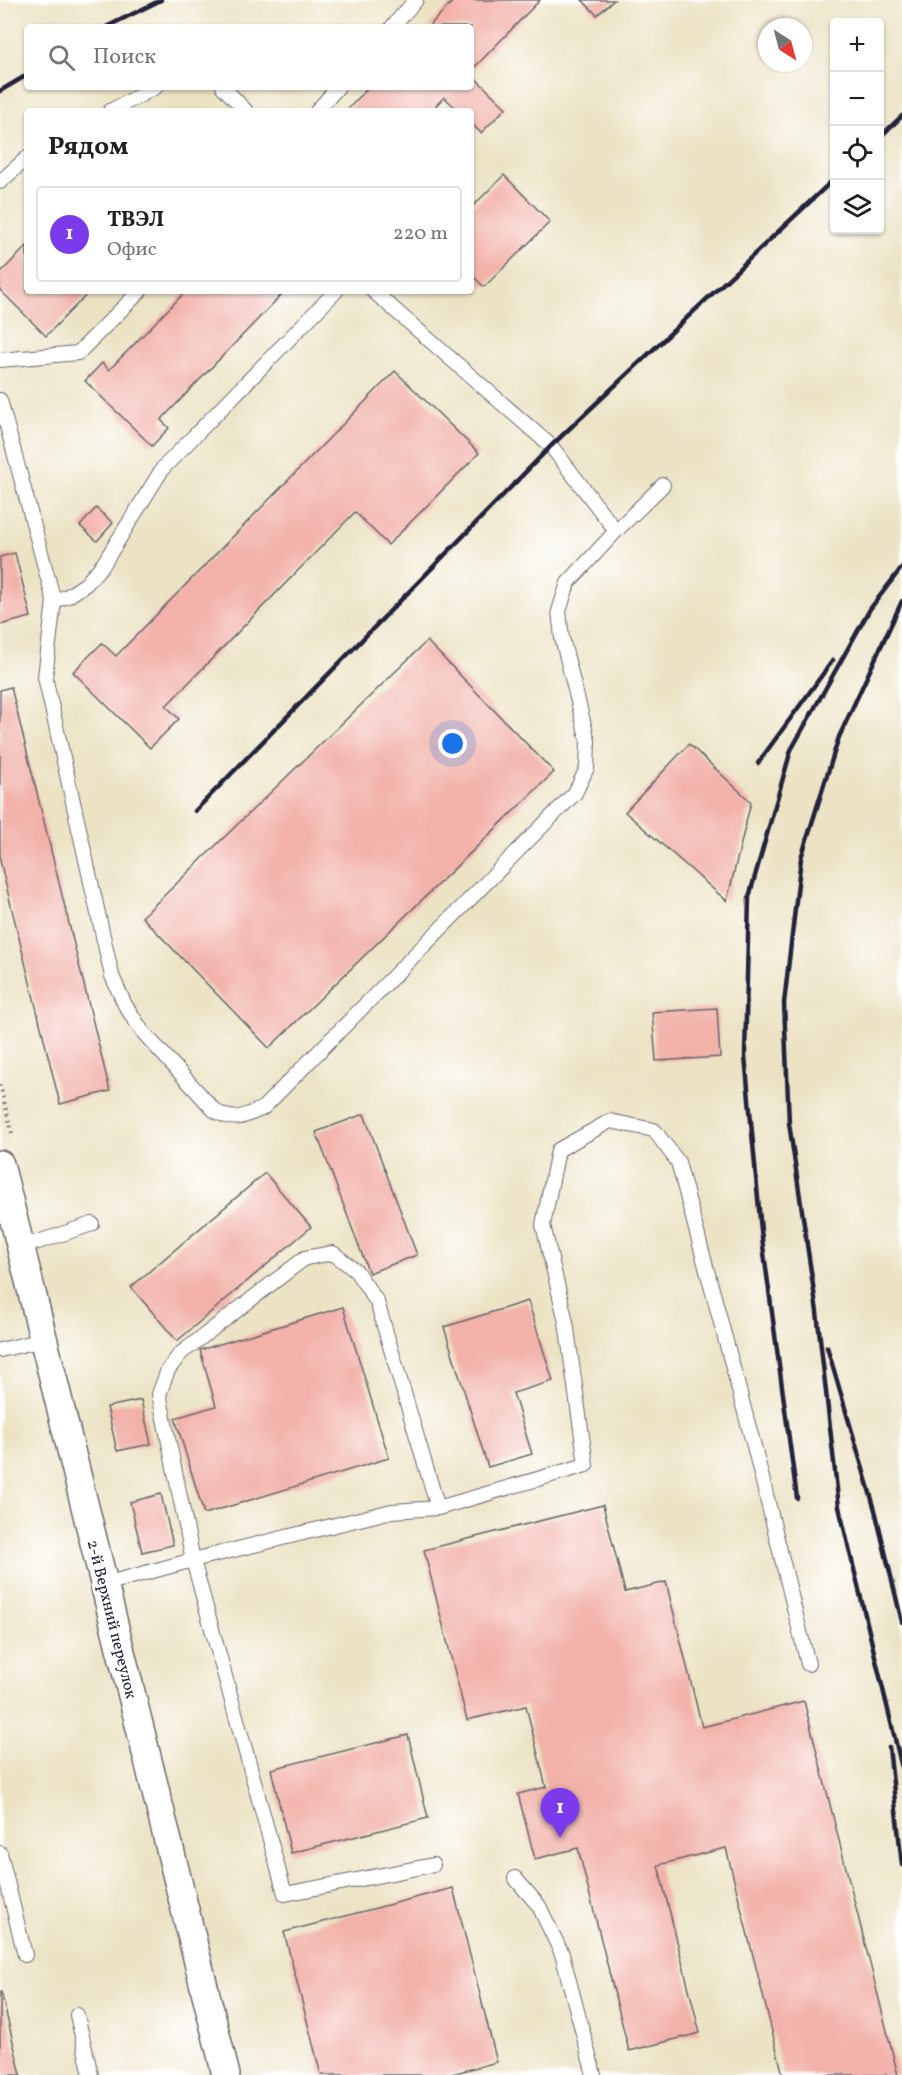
<!DOCTYPE html>
<html lang="ru">
<meta charset="utf-8">
<style>
body{margin:0;font-family:Vollkorn,serif;background:#f2f2f2;color:#202124}
.controls{position:absolute;right:18px;top:18px;display:grid;overflow:hidden;border-radius:6px;box-shadow:0 2px 4px #0004}
.controls button{width:54px;height:54px;display:grid;place-items:center;padding:0;border:0;border-bottom:2px solid #e0e0e0;background:#fff;color:#202124;font:30px sans-serif}
.compass{position:absolute;left:758px;top:18px;width:54px;height:54px;border-radius:50%;background:#fff;box-shadow:0 2px 4px #0004;rotate:144deg}
.you{position:absolute;left:453px;top:744px;width:21px;height:21px;margin:-15px;border:4px solid #fff;border-radius:50%;background:#1a73e8;box-shadow:0 0 0 9px #1a73e833}
.badge{display:grid;place-items:center;width:39px;height:39px;border-radius:50%;background:#7c3aed;color:#fff;font-size:20px;font-weight:700}
.pin{position:absolute;translate:-50% -50px;filter:drop-shadow(0 2px 3px #0008)}
.pin::after{content:'';position:absolute;top:32px;width:21px;height:18px;background:inherit;clip-path:polygon(0 0,100% 0,50% 100%)}
.list{margin:0;padding:0;list-style:none}
h2{display:flex;justify-content:space-between;align-items:center;height:78px;margin:0;padding:0 24px;font-size:26px}
h2 small{font-size:20px;font-weight:400;color:#757577}
.list li{display:grid;grid-template-columns:39px 1fr auto;gap:18px;align-items:center;box-sizing:border-box;height:96px;margin:0 12px 12px;padding:0 12px;border:2px solid #e0e0e0;border-radius:6px}
.list b{display:block;font-size:22px;white-space:nowrap}
.list p{margin:0;font-size:20px;white-space:nowrap;color:#757577}
.list em{font-size:20px;font-style:normal;color:#757577}
.icon{flex:none;width:33px;height:33px;fill:none;stroke:currentColor;stroke-width:2;stroke-linecap:round;stroke-linejoin:round}
.map{position:relative;flex:none;width:902px;height:2075px;overflow:hidden}
.search{position:absolute;background:#fff;box-shadow:0 2px 4px #0004;left:24px;top:24px;width:450px;height:66px;display:flex;align-items:center;gap:15px;box-sizing:border-box;padding:0 21px;border-radius:6px;color:#757577;font-size:22px}
.panel{position:absolute;background:#fff;box-shadow:0 2px 4px #0004;left:24px;top:108px;width:450px;height:186px;border-radius:6px}
.map>svg:first-child{display:block}
.building{fill:#f2b1a9}
.lines{fill:none;stroke-linecap:round;stroke-linejoin:round}
.lane-casing{stroke:#69666b;stroke-width:16}
.street-casing{stroke:#69666b;stroke-width:30}
.path{stroke:#69666b;stroke-width:4;stroke-dasharray:1.5 4.5;stroke-linecap:butt}
.lane{stroke:#fff;stroke-width:14}
.street{stroke:#fff;stroke-width:27}
.rail{stroke:#22223b;stroke-width:4.5}
.labels{text-anchor:middle;stroke-width:5;stroke-linejoin:round;paint-order:stroke}
.street-label{font-size:16px;fill:#22223b;stroke:#fff}
</style>
<div class="map">
<svg width="902" height="2075" viewBox="0 0 902 2075">
<rect width="100%" height="100%" fill="#fff"/>
<filter id="ink" filterUnits="userSpaceOnUse"><feTurbulence type="fractalNoise" baseFrequency=".0167" numOctaves="2"/><feDisplacementMap in="SourceGraphic" scale="12" xChannelSelector="R" yChannelSelector="G"/><feConvolveMatrix kernelMatrix="1 2 1 2 8 2 1 2 1" color-interpolation-filters="sRGB"/></filter>
<filter id="wash" filterUnits="userSpaceOnUse"><feTurbulence type="fractalNoise" baseFrequency=".008" numOctaves="4" result="noise"/><feDisplacementMap in="SourceGraphic" scale="24" xChannelSelector="R" yChannelSelector="G"/><feGaussianBlur stdDeviation="1.35" result="paint"/><feColorMatrix in="noise" values="0 0 0 0 0 0 0 0 0 0 0 0 0 0 0 0 0 1.4 0 .05"/><feComposite in="paint" operator="in"/></filter>
<g filter="url(#wash)">
<rect width="100%" height="100%" fill="#ece3c5"/>
<g id="blocks">
<g class="building">
<polygon points="454,0 540,0 471,71 471,27 428,27"/>
<polygon points="582,0 614,0 597,15"/>
<polygon points="471,74 506,108 481,133 471,123 471,111 459,111 444,97 431,111 346,111 369,87 471,87"/>
<polygon points="504,175 550,222 484,287 471,274 471,208"/>
<polygon points="27,246 27,291 90,291 46,336 0,290 0,273"/>
<polygon points="186,291 285,291 161,420 169,428 152,446 85,381 102,363 109,370"/>
<polygon points="395,371 479,453 388,545 355,512 166,706 179,719 150,748 73,672 102,643 116,656"/>
<polygon points="96,508 113,523 97,541 80,526"/>
<polygon points="15,553 31,617 0,625 0,557"/>
<polygon points="427,641 554,772 269,1048 142,917"/>
<polygon points="11,687 110,1091 60,1104 0,861 0,690"/>
<polygon points="689,744 751,802 727,901 625,812"/>
<polygon points="717,1008 720,1057 656,1061 652,1012"/>
<polygon points="364,1114 417,1255 369,1273 316,1132"/>
<polygon points="265,1173 311,1227 177,1341 131,1287"/>
<polygon points="528,1301 553,1381 513,1393 532,1454 488,1467 444,1327"/>
<polygon points="343,1307 389,1458 204,1514 175,1418 216,1406 200,1350"/>
<polygon points="141,1400 151,1444 117,1451 107,1407"/>
<polygon points="161,1494 173,1545 142,1552 130,1502"/>
<polygon points="603,1505 625,1592 666,1582 702,1727 804,1701 898,2075 783,2075 726,1848 658,1865 700,2033 629,2051 578,1848 535,1859 518,1794 546,1787 526,1706 467,1720 424,1550"/>
<polygon points="408,1735 428,1818 291,1853 271,1769"/>
<polygon points="453,1888 497,2062 448,2075 321,2075 284,1932"/>
<polygon points="0,1992 1,1992 21,2075 0,2075"/>
</g>
</g>
</g>
<g filter="url(#ink)">
<use href="#blocks" fill-opacity="0" stroke="#69666b" stroke-width="1.5"/>
<g class="lines">
<defs>
<g id="lane">
<polyline points="392,27 416,0"/>
<polyline points="223,87 246,111"/>
<polyline points="110,111 156,87"/>
<polyline points="317,111 338,87"/>
<polyline points="0,182 27,158"/>
<polyline points="373,291 551,446 616,531"/>
<polyline points="0,360 78,353 140,291"/>
<polyline points="0,400 54,601 68,596 86,584 104,563 163,468 336,291"/>
<path d="M54 601 45 677 112 976 125 1005 142 1031 214 1110C233 1123 243 1117 263 1108L575 793 587 768 588 741 562 638 559 611 568 583 616 531 663 485"/>
<polyline points="20,1245 38,1242 92,1224"/>
<polyline points="0,1350 43,1340"/>
<polyline points="105,1584 193,1560 392,1511 438,1508 586,1465 566,1322 543,1225 558,1150 610,1121 654,1130 678,1162 755,1450 808,1664"/>
<polyline points="0,1853 25,1955"/>
<polyline points="433,1865 285,1894 193,1560 159,1394 168,1370 180,1354 305,1258 333,1253 356,1271 377,1302 438,1508"/>
<polyline points="515,1878 539,1906 562,1954 594,2075"/>
<polyline points="77,2015 91,2075"/>
</g>
<polyline id="street" points="0,1164 226,2075"/>
</defs>
<use href="#lane" class="lane-casing"/>
<use href="#street" class="street-casing"/>
<polyline class="path" points="0,1085 13,1137"/>
<use href="#lane" class="lane"/>
<use href="#street" class="street"/>
<g class="rail">
<polyline points="106,27 161,0"/>
<polyline points="0,91 27,75"/>
<polyline points="880,137 902,116"/>
<polyline points="902,601 839,737 801,858 784,1003 789,1123 817,1312 839,1507 902,1768"/>
<polyline points="758,763 833,660"/>
<polyline points="195,811 551,446 834,179"/>
<polyline points="827,1347 875,1510 902,1622"/>
<polyline points="797,1498 761,1231 745,1056 749,897 791,750 870,609 902,567"/>
<polyline points="889,1747 902,1865"/>
</g>
</g>
</g>
<g class="labels">
<g class="street-label">
<text transform="translate(113 1619) rotate(76)" y="6">2-й Верхний переулок</text>
</g>
</g>
</svg>
<div class="controls">
<button>+</button>
<button>−</button>
<button><svg class="icon" aria-label="locate" viewBox="0 0 24 24"><circle cx="12" cy="12" r="6"/><path d="M12 2v4M12 18v4M2 12h4M18 12h4"/></svg></button>
<button><svg class="icon" aria-label="layers" viewBox="0 0 24 24"><path d="M12 4l9 5-9 5-9-5zM3 14l9 5 9-5"/></svg></button>
</div>
<svg class="compass" viewBox="-18 -18 36 36"><path d="M0-13l5 13h-10z" fill="#e53935"/><path d="M0 13l5-13h-10z" fill="#757577"/></svg>
<div class="you"></div>
<div class="pin badge" style="left:560px;top:1838px">1</div>
<div class="search"><svg class="icon" aria-label="search" viewBox="0 0 24 24"><circle cx="10" cy="10" r="6"/><path d="M15 15l6 6"/></svg>Поиск</div>
<section class="panel">
<h2>Рядом<small></small></h2>
<ul class="list">
<li><span class="badge">1</span><div><b>ТВЭЛ</b><p>Офис</p></div><em>220 m</em></li>
</ul>
</section>
</div>
